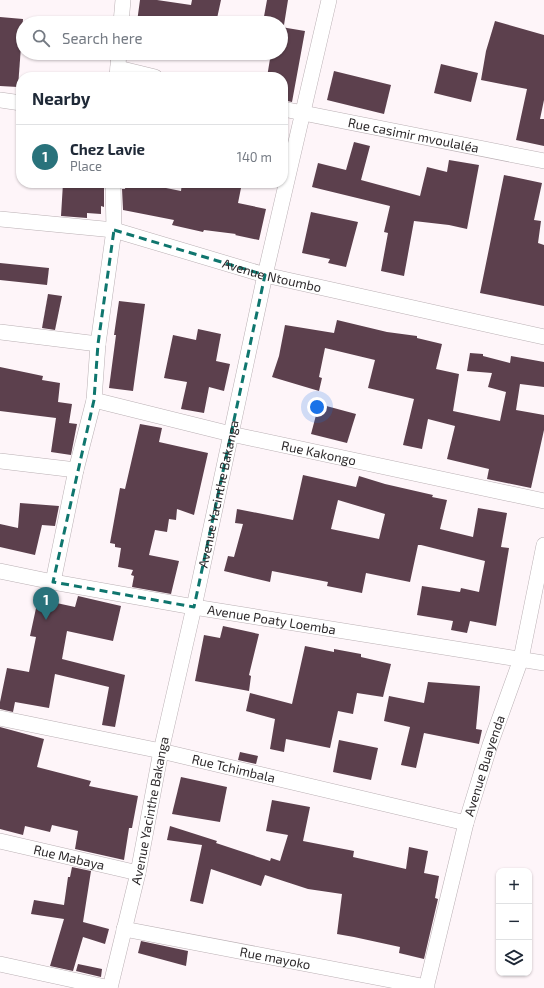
<!DOCTYPE html>
<meta charset="utf-8">
<style>
body{margin:0;font-family:"Exo 2",sans-serif;background:#f2f2f3;color:#1f2937}
.controls{position:absolute;right:12px;bottom:12px;display:grid;overflow:hidden;border-radius:8px;box-shadow:0 1px 3px #0004}
.controls button{width:36px;height:36px;display:grid;place-items:center;padding:0;border:0;border-bottom:1px solid #e0e1e3;background:#fff;color:#1f2937;font:20px sans-serif}
.you{position:absolute;left:317px;top:407px;width:14px;height:14px;margin:-10px;border:3px solid #fff;border-radius:50%;background:#1a73e8;box-shadow:0 0 0 6px #1a73e833}
.badge{display:grid;place-items:center;width:26px;height:26px;border-radius:50%;background:#29727b;color:#fff;font-size:13px;font-weight:700}
.pin{position:absolute;translate:-50% -33px;filter:drop-shadow(0 1px 2px #0008)}
.pin::after{content:'';position:absolute;top:21px;width:14px;height:12px;background:inherit;clip-path:polygon(0 0,100% 0,50% 100%)}
.list{margin:0;padding:0;list-style:none}
h2{display:flex;justify-content:space-between;align-items:center;height:52px;margin:0;padding:0 16px;font-size:17px}
h2 small{font-size:13px;font-weight:400;color:#747a83}
.list li{display:grid;grid-template-columns:26px 1fr auto;gap:12px;align-items:center;box-sizing:border-box;height:64px;padding:0 16px;border-top:1px solid #e0e1e3}
.list b{display:block;font-size:15px;white-space:nowrap}
.list p{margin:0;font-size:13px;white-space:nowrap;color:#747a83}
.list em{font-size:13px;font-style:normal;color:#747a83}
.icon{flex:none;width:22px;height:22px;fill:none;stroke:currentColor;stroke-width:2;stroke-linecap:round;stroke-linejoin:round}
.map{position:relative;flex:none;width:544px;height:988px;overflow:hidden}
.search{position:absolute;background:#fff;box-shadow:0 1px 3px #0004;left:16px;top:16px;width:272px;height:44px;display:flex;align-items:center;gap:10px;box-sizing:border-box;padding:0 14px;border-radius:22px;color:#747a83;font-size:15px}
.panel{position:absolute;background:#fff;box-shadow:0 1px 3px #0004;left:16px;top:72px;width:272px;height:116px;border-radius:16px}
.map>svg:first-child{display:block}
.building{fill:#5c404d;fill-rule:evenodd}
.lines{fill:none;stroke-linecap:round;stroke-linejoin:round}
.street-casing{stroke:#bab0b4;stroke-width:16}
.street{stroke:#fff;stroke-width:15}
.marked{fill:none;stroke:#0f766e;stroke-width:3;stroke-dasharray:8 5;stroke-linejoin:round}
.labels{text-anchor:middle;stroke-width:4;stroke-linejoin:round;paint-order:stroke}
.street-label{font-size:13px;fill:#2e2a2c;stroke:#fef5f9}
</style>
<div class="map">
<svg width="544" height="988" viewBox="0 0 544 988">
<rect width="100%" height="100%" fill="#fef5f9"/>
<g class="building">
<polygon points="140,0 157,0 191,5 192,0 221,0 216,23 145,23 137,22"/>
<polygon points="267,0 288,0 284,25 281,24 281,23 263,22"/>
<polygon points="0,17 23,19 18,87 0,86"/>
<polygon points="495,21 544,35 544,100 540,119 544,119 544,146 516,140 527,89 481,80 486,51"/>
<polygon points="281,27 305,31 292,102 283,100 283,77 267,77 271,53 281,53"/>
<polygon points="441,64 478,73 471,102 434,93"/>
<polygon points="334,71 391,85 384,114 327,100"/>
<polygon points="354,142 370,146 361,180 420,196 427,167 447,172 449,160 479,165 467,229 449,225 414,221 404,276 381,271 388,233 384,232 390,206 312,187 318,163 346,170"/>
<polygon points="504,175 542,183 534,220 541,221 538,243 544,245 544,306 480,293"/>
<polygon points="63,183 84,183 84,188 104,188 104,207 101,206 101,214 87,213 87,218 61,216"/>
<polygon points="126,183 141,183 181,191 182,183 242,183 238,203 266,209 259,240 235,235 236,234 204,230 203,232 172,225 174,220 123,210 122,189 125,189"/>
<polygon points="311,212 358,222 346,267 328,263 330,259 302,253"/>
<polygon points="0,263 49,268 47,285 0,280"/>
<polygon points="48,294 62,296 55,330 42,328"/>
<polygon points="119,301 145,304 133,391 109,388 116,335 114,335"/>
<polygon points="337,320 387,332 417,336 417,338 442,344 436,369 459,374 453,411 500,421 506,392 488,387 492,373 467,371 470,353 483,354 483,356 510,363 511,356 544,362 544,387 520,384 516,410 544,415 544,430 531,488 487,479 489,469 447,459 455,426 428,419 422,449 403,445 414,399 368,388 375,360 325,348 319,377 322,378 319,391 272,377 279,356 285,325 334,333"/>
<polygon points="198,329 221,334 216,361 230,364 224,391 209,387 204,413 181,409 187,382 164,378 173,335 196,340"/>
<polygon points="0,367 43,376 42,380 60,383 58,402 72,404 69,423 77,424 71,455 51,452 56,418 0,411"/>
<polygon points="319,404 356,414 347,443 311,434"/>
<polygon points="140,424 162,428 159,442 208,453 194,515 177,509 176,520 169,519 167,532 155,530 149,555 179,561 171,594 132,587 134,576 131,575 133,570 118,567 121,548 115,547 115,544 110,543 120,488 125,489"/>
<path d="M303 475 356 487 359 476 385 484 433 495 432 497 447 500 440 529 473 537 478 508 507 513 501 547 509 548 496 626 470 621 467 633 451 630 453 621 417 615 422 586 460 592 461 588 479 592 485 561 421 545H418L410 582 366 573 362 593 327 586 328 582 272 571 270 582 224 571 228 556 234 557 243 524 235 523 237 509 293 520ZM338 500 385 514 379 539 331 529Z"/>
<polygon points="20,503 59,506 55,526 42,525 35,555 0,547 0,524 18,528"/>
<polygon points="78,596 121,606 113,641 67,631 62,659 125,675 115,727 102,725 109,687 55,674 49,708 15,702 13,712 0,709 0,702 7,668 29,672 36,637 30,636 38,599 75,607"/>
<polygon points="223,626 259,634 249,675 251,676 249,691 195,681 204,635 220,638"/>
<polygon points="305,646 334,652 334,649 361,654 361,657 391,664 383,697 357,693 353,714 338,711 330,748 286,739 284,752 270,749 275,719 246,711 250,693 292,704"/>
<polygon points="428,682 480,686 476,729 482,730 479,744 424,733 416,768 401,765 410,727 384,721 389,696 424,703"/>
<polygon points="0,727 44,739 37,767 91,781 89,786 138,796 132,828 129,828 124,860 75,849 78,831 52,825 50,832 25,826 23,835 0,829"/>
<polygon points="339,740 378,748 371,780 333,772"/>
<polygon points="240,752 258,756 256,764 238,760"/>
<polygon points="181,777 227,787 220,822 172,814"/>
<polygon points="272,800 310,807 303,841 354,851 353,857 406,869 409,847 428,851 424,873 439,876 435,898 438,899 424,959 399,953 400,947 354,937 337,934 342,894 308,889 265,875 261,886 211,869 203,904 190,901 202,845 167,840 170,826 217,841 216,843 270,861 271,858 280,861 288,835 266,831"/>
<polygon points="72,867 91,871 83,922 109,929 105,944 83,937 73,971 50,966 64,919 31,914 34,900 64,905 68,877 70,877"/>
<polygon points="141,941 188,951 186,966 138,953"/>
<polygon points="78,964 102,969 101,977 76,971"/>
</g>
<g class="lines">
<defs>
<g id="street">
<polyline points="121,23 123,0"/>
<polyline points="118,68 155,77"/>
<polyline points="117,77 119,53"/>
<polyline points="0,100 21,103"/>
<path id="s1" d="M283 109 544 161"/>
<path id="s2" d="M0 219 114 230 265 275 544 337"/>
<polyline points="0,332 98,344"/>
<path id="s3" d="M94 400 231 434 544 501"/>
<polyline points="0,461 76,470"/>
<path id="s4" d="M0 571 53 582 194 607 544 663"/>
<polyline points="53,582 76,470 94,400 98,344 114,230 113,183"/>
<path id="s5" d="M0 718 161 751 466 823"/>
<path id="s6" d="M0 841 138 873"/>
<path id="s7" d="M124 929 427 987"/>
<polyline points="0,964 110,988"/>
<path id="s8" d="M110 988 138 873 161 751 194 607 265 275 329 0"/>
<path id="s9" d="M426 988 466 823 490 745 521 659 544 545"/>
</g>
</defs>
<use href="#street" class="street-casing"/>
<use href="#street" class="street"/>
</g>
<path class="marked" d="M114 230 265 275 194 607 53 582 94 400 98 344Z"/>
<g class="labels">
<g class="street-label">
<text dy="5" stroke="none"><textPath href="#s1" startOffset="133">Rue casimir mvoulaléa</textPath></text>
<text dy="5" stroke="none"><textPath href="#s2" startOffset="279">Avenue Ntoumbo</textPath></text>
<text dy="5" stroke="none"><textPath href="#s3" startOffset="231">Rue Kakongo</textPath></text>
<text dy="5" stroke="none"><textPath href="#s8" startOffset="506">Avenue Yacinthe Bakanga</textPath></text>
<text dy="5" stroke="none"><textPath href="#s4" startOffset="276">Avenue Poaty Loemba</textPath></text>
<text dy="5" stroke="none"><textPath href="#s9" startOffset="230">Avenue Buayenda</textPath></text>
<text dy="5" stroke="none"><textPath href="#s5" startOffset="239">Rue Tchimbala</textPath></text>
<text dy="5" stroke="none"><textPath href="#s8" startOffset="182">Avenue Yacinthe Bakanga</textPath></text>
<text dy="5" stroke="none"><textPath href="#s6" startOffset="71">Rue Mabaya</textPath></text>
<text dy="5" stroke="none"><textPath href="#s7" startOffset="154">Rue mayoko</textPath></text>
</g>
</g>
</svg>
<div class="controls">
<button>+</button>
<button>−</button>
<button><svg class="icon" aria-label="layers" viewBox="0 0 24 24"><path d="M12 4l9 5-9 5-9-5zM3 14l9 5 9-5"/></svg></button>
</div>
<div class="you"></div>
<div class="pin badge" style="left:46px;top:620px">1</div>
<div class="search"><svg class="icon" aria-label="search" viewBox="0 0 24 24"><circle cx="10" cy="10" r="6"/><path d="M15 15l6 6"/></svg>Search here</div>
<section class="panel">
<h2>Nearby<small></small></h2>
<ul class="list">
<li><span class="badge">1</span><div><b>Chez Lavie</b><p>Place</p></div><em>140 m</em></li>
</ul>
</section>
</div>
